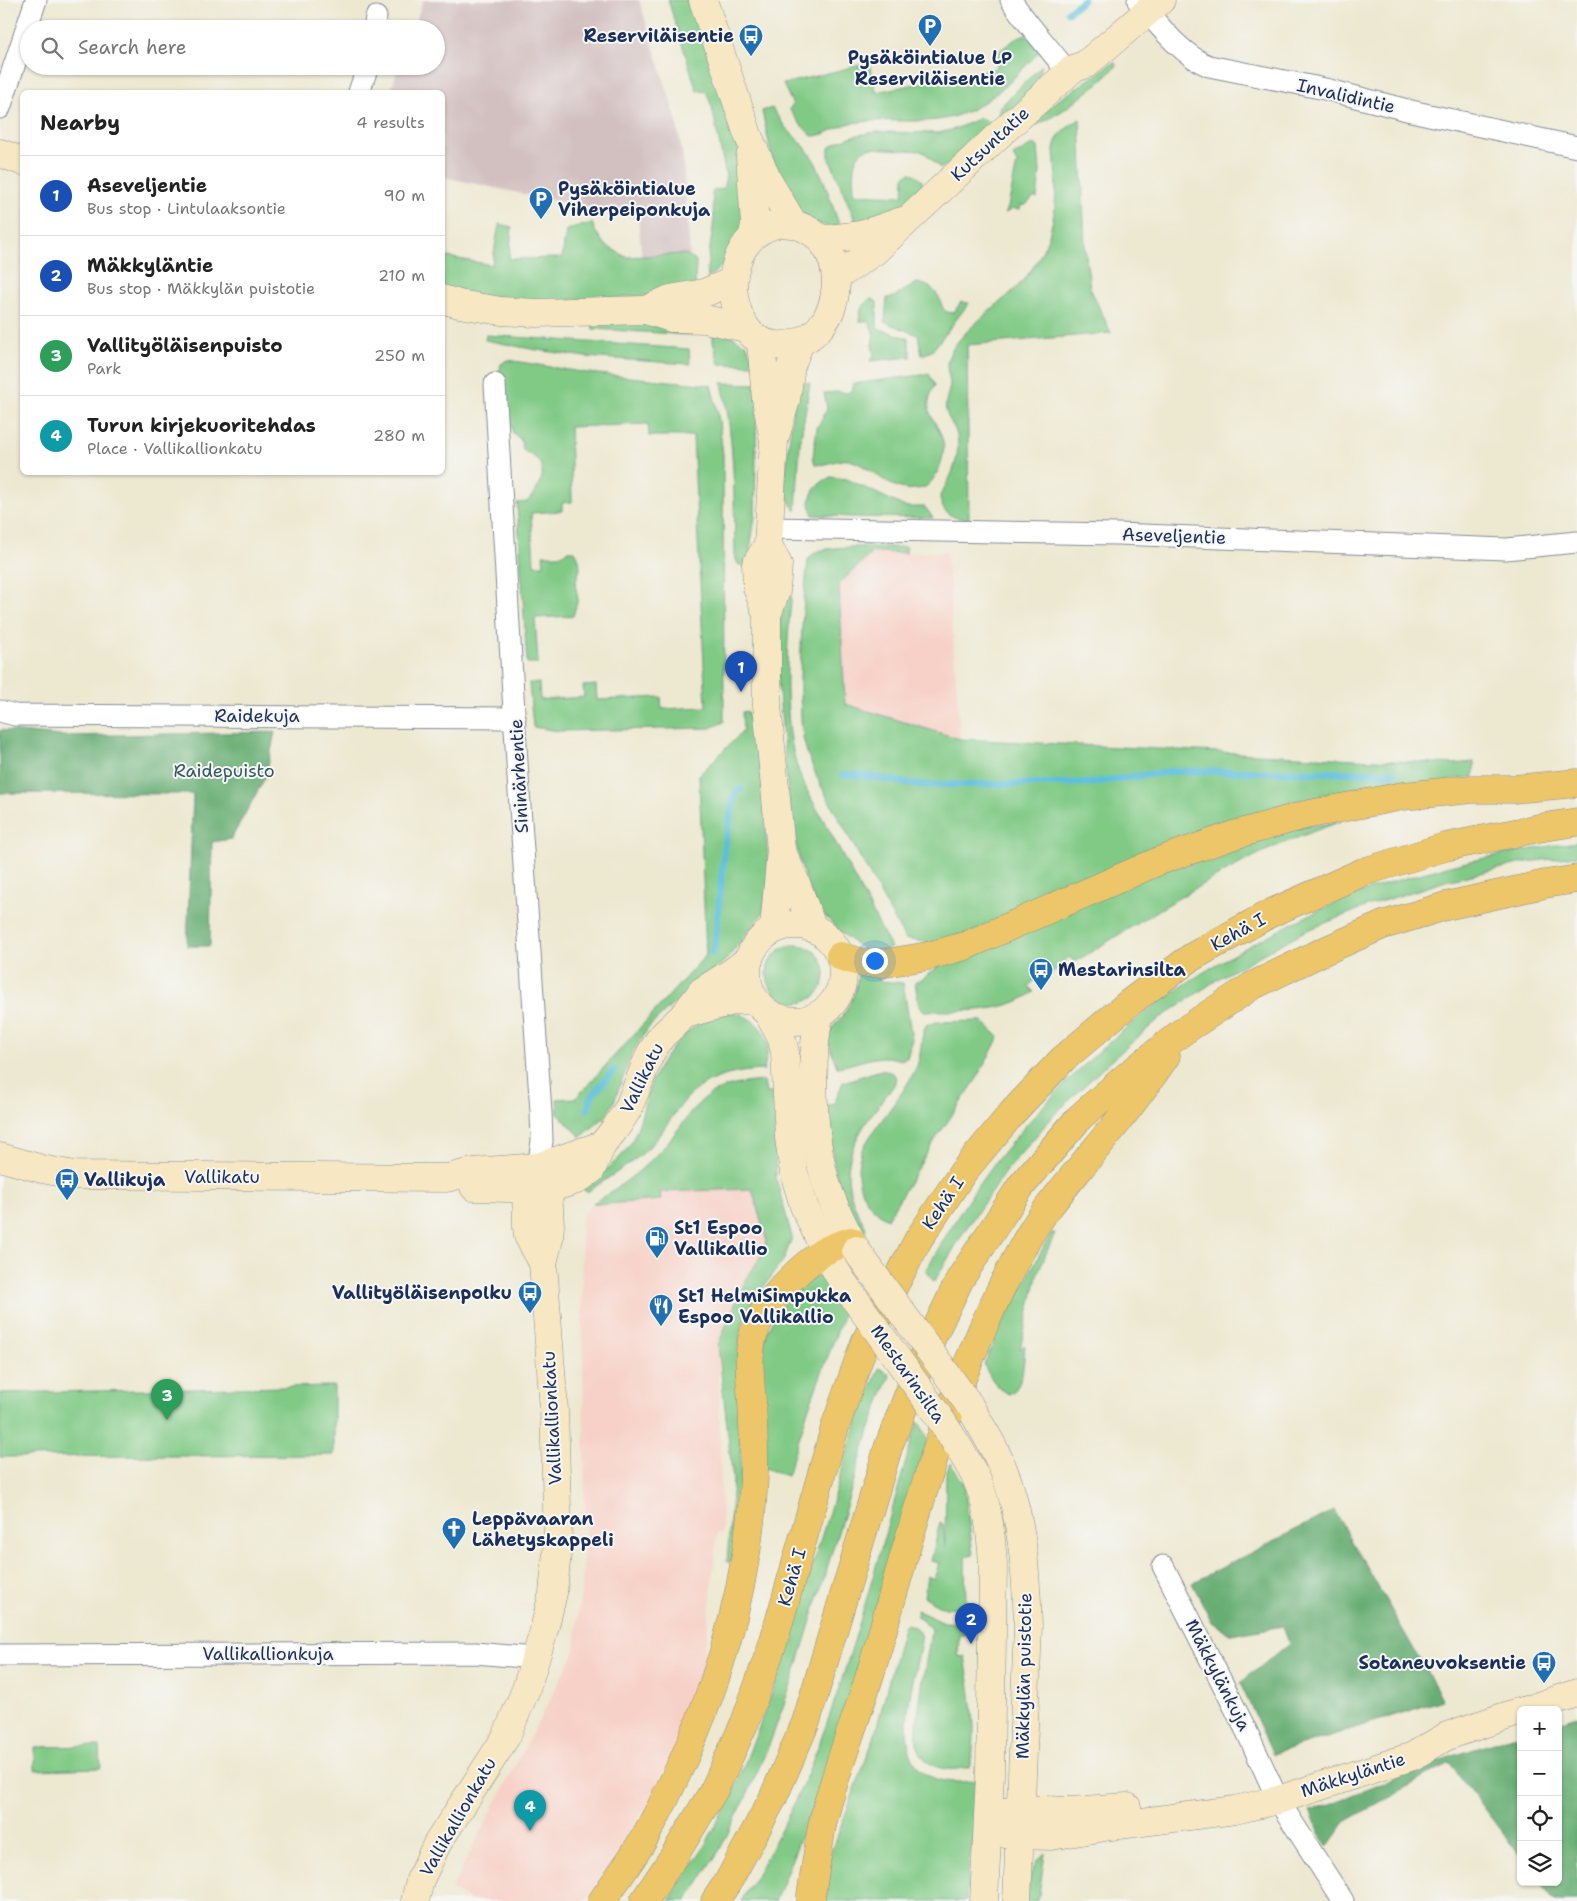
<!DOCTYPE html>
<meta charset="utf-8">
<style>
body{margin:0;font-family:"Shantell Sans",sans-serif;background:#f2f2f2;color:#222}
.controls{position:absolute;right:15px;bottom:15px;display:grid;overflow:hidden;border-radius:8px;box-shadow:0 1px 4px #0004}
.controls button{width:45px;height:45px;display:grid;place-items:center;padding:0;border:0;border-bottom:1px solid #e0e0e0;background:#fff;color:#222;font:25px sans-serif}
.you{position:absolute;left:874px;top:960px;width:18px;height:18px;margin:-12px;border:4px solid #fff;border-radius:50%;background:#1a73e8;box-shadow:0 0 0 8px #1a73e833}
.badge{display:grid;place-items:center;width:32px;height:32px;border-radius:50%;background:#111827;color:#fff;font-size:16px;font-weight:700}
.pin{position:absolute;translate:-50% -41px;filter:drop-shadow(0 1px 2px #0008)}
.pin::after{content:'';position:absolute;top:26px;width:18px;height:15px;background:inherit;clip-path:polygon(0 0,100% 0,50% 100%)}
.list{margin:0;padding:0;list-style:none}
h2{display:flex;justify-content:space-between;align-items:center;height:65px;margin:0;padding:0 20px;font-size:21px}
h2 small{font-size:16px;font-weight:400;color:#767676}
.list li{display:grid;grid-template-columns:32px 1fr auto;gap:15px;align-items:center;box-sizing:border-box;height:80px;padding:0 20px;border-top:1px solid #e0e0e0}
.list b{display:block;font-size:19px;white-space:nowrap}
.list p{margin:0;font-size:16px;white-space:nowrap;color:#767676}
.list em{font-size:16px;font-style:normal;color:#767676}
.icon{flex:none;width:28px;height:28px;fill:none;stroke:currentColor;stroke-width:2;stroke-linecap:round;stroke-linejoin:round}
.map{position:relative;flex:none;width:1577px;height:1901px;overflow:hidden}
.search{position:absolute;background:#fff;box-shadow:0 1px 4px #0004;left:20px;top:20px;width:425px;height:55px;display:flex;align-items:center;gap:12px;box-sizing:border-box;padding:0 18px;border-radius:28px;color:#767676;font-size:19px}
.panel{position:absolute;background:#fff;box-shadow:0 1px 4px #0004;left:20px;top:90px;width:425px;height:385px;border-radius:8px}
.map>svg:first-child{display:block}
.built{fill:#f7d1c7}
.industrial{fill:#d2bfc0}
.green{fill:#81ca86;stroke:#4e7c72}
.forest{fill:#68ae73;stroke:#426e68}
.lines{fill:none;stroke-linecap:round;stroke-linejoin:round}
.stream{stroke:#5dbfdc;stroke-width:7}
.street-casing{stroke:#848c97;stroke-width:23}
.secondary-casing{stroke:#848c97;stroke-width:29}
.highway-casing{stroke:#848c97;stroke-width:29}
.street{stroke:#fff;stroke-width:21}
.secondary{stroke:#f7e8c3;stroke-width:28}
.highway{stroke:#ecc669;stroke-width:28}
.secondary-bridge-casing{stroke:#848c97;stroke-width:29;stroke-linecap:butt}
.secondary-bridge{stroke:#f7e8c3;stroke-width:28}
.labels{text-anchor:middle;stroke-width:4;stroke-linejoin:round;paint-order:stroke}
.poi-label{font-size:18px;font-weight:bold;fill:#1b2f5e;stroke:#f6f6f2;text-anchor:start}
.street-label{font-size:18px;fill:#1b2f5e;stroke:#f6f6f2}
.park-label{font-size:18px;fill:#345668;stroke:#f6f6f2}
</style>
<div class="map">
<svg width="1577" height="1901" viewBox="0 0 1577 1901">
<rect width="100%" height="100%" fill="#f6f6f2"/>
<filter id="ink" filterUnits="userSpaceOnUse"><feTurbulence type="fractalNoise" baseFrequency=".02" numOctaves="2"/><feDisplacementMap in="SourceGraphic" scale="10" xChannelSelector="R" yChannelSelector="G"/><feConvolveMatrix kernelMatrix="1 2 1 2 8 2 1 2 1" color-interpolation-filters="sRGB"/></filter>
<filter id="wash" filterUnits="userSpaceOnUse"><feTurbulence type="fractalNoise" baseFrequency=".0096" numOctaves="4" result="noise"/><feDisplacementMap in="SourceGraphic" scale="20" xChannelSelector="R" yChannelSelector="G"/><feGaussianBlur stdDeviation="1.12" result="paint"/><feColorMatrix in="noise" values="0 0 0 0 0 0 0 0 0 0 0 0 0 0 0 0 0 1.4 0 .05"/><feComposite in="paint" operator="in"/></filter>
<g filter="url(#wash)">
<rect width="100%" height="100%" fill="#ede8d0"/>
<g class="built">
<polygon points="873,552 947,552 960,739 844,704 839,584"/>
<polygon points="752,1189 766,1238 765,1249 743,1285 718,1345 722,1533 717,1533 702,1686 663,1775 646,1806 600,1880 585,1901 471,1901 451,1889 575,1651 577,1621 582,1588 585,1527 581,1217 593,1203 606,1204 661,1200 660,1192"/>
</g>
<polygon class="industrial" points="423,0 639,0 676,118 683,158 690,255 642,258 638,218 443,177 442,92 390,92 399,66 436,66 436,29 413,29"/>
<g class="green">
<polygon points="668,0 689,0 733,127 739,151 745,224 725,263 708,278 707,269 714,220 712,193 714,190 723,189 726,176 712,107 706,91 702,90 697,91"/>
<path d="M1026 34 1040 51C1011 81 981 115 937 120 909 123 880 118 852 123 838 125 826 136 812 136L800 124 789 109 793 105 783 84 869 63 876 92 997 68 995 54 1018 37Z"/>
<path d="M1114 62 1117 66C1090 90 1062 116 1027 129L1056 102Z"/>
<path d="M1042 65C1037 88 1018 102 1002 118L999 115V108Z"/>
<polygon points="772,108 785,127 805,147 815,162 824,181 840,227 826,226 814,222 799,212 773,162 762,111"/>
<path d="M980 118 986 120 991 126 946 166 940 168 926 154 921 151 870 148C849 154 854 176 854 194L903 196 904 177 909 173 915 174 922 181 923 189 907 206 891 214 857 225 829 157V148C841 138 859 134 876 132L938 133 955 129Z"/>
<path d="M1080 119 1085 248 1090 288 1111 333 967 345 969 519C953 519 941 514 940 496 942 491 945 488 947 483 955 470 960 450 957 435 955 426 948 420 946 411 944 402 949 394 950 385 950 376 945 367 948 359 953 342 972 327 985 315 999 302 1017 290 1029 273 1058 234 1058 196 1054 150 1056 133 1067 128 1080 119Z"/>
<polygon points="1034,144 1038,147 1040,172 1037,198 1034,197 1026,205 1021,205 1020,210 1013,209 1005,213 1008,207 1017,163 1013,156"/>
<polygon points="592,223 595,231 605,245 626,257 685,254 696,261 695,287 645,296 517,303 443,291 442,256 492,265 499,224 512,227 509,259 562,258 566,230"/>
<path d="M916 283C925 284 931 287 937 294 943 302 940 315 954 312L961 302 969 303 932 351 922 355 918 335 885 322 887 298 894 297Z"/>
<polygon points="869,299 873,299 877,302 877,328 908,338 911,357 870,361 874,355 872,345 874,334 869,321 859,321 861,309"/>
<polygon points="631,322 698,332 692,335 593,329 592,323"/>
<polygon points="713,325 747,345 754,365 719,364 713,342"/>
<polygon points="486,335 689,349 690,364 585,357 531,349 485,340"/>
<path d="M508 360 587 373 711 385 718 414 723 455 724 722 710 728 558 731 533 727 529 683H539L540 700 584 697 583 686 596 685 597 700 661 697 662 709 706 707 693 436H649L648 424 570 427 572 502 562 503V511L531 513 534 565H544L543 555H562L566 551H575L579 559 580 569 575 584 578 599 573 616 535 618 538 663H527L517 503 527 502C536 492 550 472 537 459 533 456 528 453 523 450L521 440 513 433 499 373 501 364Z"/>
<path d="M929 374 935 385C919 414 938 418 943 442 946 455 937 480 925 487 922 488 918 489 914 489 890 493 871 465 849 460 837 458 825 467 815 464L813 457 817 428 827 409 824 393 837 392 848 393 853 389 852 384Z"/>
<polygon points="796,382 810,383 800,443 796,511 789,502 784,487"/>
<path d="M722 383 757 384 755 517 747 568 738 564 735 557C734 496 735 443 722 383Z"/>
<path d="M831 477 847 479 905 507H925L933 518 852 517 813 515C805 497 815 484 831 477Z"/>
<path d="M906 547V553L873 552 839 584 845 704 960 739 1454 764 1474 762V777L1453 779 966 934 931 943 905 939 820 784C815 771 808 758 805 745 800 728 801 709 800 691 800 647 803 604 808 560 810 557 813 554 816 552 836 544 884 548 906 547Z"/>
<path d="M783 584 791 585 792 591C787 642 783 701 793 751 798 779 815 805 829 830 850 870 871 909 891 948 870 955 857 947 841 932 833 924 824 916 818 907 792 864 787 785 783 736 781 714 778 691 778 668 777 640 781 612 783 584Z"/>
<polygon points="747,711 760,752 769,874 763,913 726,960 669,1008 649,1027 633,1051 614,1102 606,1116 581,1137 558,1114 557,1099 576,1098 706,955 699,775 743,731 742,712"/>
<path d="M1341 821C1305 835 1269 847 1236 866 1181 895 1128 929 1075 962L1069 957 1045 981 1039 977 1028 986 1034 992C1002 1015 960 1010 923 1011L919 1007 915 982 923 979 942 963 1161 869 1283 831Z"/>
<path d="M1577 842V856L1527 862 1446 881 1370 905 1303 932 1221 977 1159 1019 1107 1064 1054 1115 1005 1172 965 1230 934 1282 926 1270C947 1234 968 1197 994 1164 1054 1087 1130 1016 1214 966 1230 956 1247 947 1264 938 1298 920 1334 902 1371 889 1438 866 1507 852 1577 842Z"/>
<circle cx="796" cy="974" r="29"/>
<path d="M858 972 878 974 880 981 903 983 912 1039 907 1058C900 1061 895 1058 888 1057 871 1056 853 1065 837 1067L830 1047 825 1046C827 1032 834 1026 842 1016 853 1002 857 989 858 972Z"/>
<path d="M734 1012C750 1017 767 1028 768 1047 768 1054 765 1063 764 1070 733 1071 702 1078 682 1104 669 1120 659 1138 644 1152 627 1167 606 1179 587 1192L585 1191 583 1188C598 1175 618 1163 629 1146 640 1128 643 1108 649 1088 657 1065 684 1028 708 1019 716 1016 726 1014 734 1012Z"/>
<path d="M982 1021 999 1037 976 1080 935 1140 887 1219C861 1203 852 1179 862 1150 878 1121 903 1097 917 1066 922 1053 920 1038 926 1025L937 1022Z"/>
<path d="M881 1070 893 1073 896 1078 894 1085C866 1123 835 1153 854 1204 857 1212 862 1220 866 1228L862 1237 835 1173 826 1106 834 1104 843 1082Z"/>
<path d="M764 1081 766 1093H774L776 1178 792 1237 784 1259 746 1312 740 1335 741 1524 733 1562H727L733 1480 718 1345 743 1285 765 1249 766 1238 752 1189 660 1192 661 1200 606 1204 593 1203C615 1190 638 1174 655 1156 699 1112 691 1086 764 1081Z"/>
<path d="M1051 1233H1055L1038 1272 1020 1349 1025 1345C1023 1360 1025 1387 1009 1394 998 1390 988 1375 984 1364L1004 1320Z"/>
<path d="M817 1276C830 1278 838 1302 844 1313L809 1407 787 1476 762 1467V1351L767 1331 778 1309 809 1280Z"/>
<polygon points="879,1368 890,1375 869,1431 793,1679 771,1740 748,1793 719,1851 687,1901 669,1901 707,1842 735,1788 756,1735 780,1671 855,1428"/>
<polygon points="334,1386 334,1455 0,1457 0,1393"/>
<path d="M918 1421 928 1438 826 1774 775 1901H741C766 1859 790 1816 809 1770 855 1657 882 1537 918 1421Z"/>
<polygon points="950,1463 964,1483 973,1555 965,1557 966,1608 942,1607 924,1597 927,1576 934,1579 939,1563 931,1561 940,1522 943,1524 945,1548 946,1474"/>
<path d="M916 1610 942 1622 964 1623 965 1635H959L958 1656 965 1657C970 1688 980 1737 969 1767 949 1772 926 1770 918 1747 916 1742 917 1734 917 1728 919 1696 926 1664 931 1632L930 1626 917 1617Z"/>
<path d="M906 1624C916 1626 921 1631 921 1642 909 1703 878 1797 980 1780L978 1819 969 1862 966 1901H822L828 1861 874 1738 903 1627Z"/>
<polygon points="100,1746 101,1768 35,1770 35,1747"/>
<path d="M1045 1853 1038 1901H1027C1030 1880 1029 1867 1045 1853Z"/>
</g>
<g class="forest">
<polygon points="0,730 61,736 275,732 266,776 231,839 212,842 210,946 187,946 193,794 0,793"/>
<polygon points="1334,1510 1443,1700 1273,1754 1240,1683 1289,1644 1283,1626 1231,1635 1212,1622 1192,1583"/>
<polygon points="1577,1717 1577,1901 1555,1901 1540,1882 1558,1882 1558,1723"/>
<polygon points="1521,1734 1521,1857 1449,1763 1345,1822 1327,1847 1310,1812 1441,1760"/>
</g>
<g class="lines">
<g class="stream">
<polyline points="1068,12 1083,0"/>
<polyline points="843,775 860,775 920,785 1090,783 1174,771 1394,773"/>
<polyline points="712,953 715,942 725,844 735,793 741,789"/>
<polyline points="587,1109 592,1095 614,1070"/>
</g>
</g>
</g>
<g filter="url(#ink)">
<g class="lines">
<defs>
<g id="street">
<path d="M1011 0C1028 26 1050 48 1068 73"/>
<path d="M1138 1C1157 23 1181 55 1209 66L1325 89 1411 111 1577 147"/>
<polyline points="374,29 376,17"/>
<polyline points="359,92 368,66"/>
<polyline points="0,108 36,0"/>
<polyline points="495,384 517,763 541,1112 542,1141 538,1167"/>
<polyline points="770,528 1117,534 1506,549 1577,542"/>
<polyline points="0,711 15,715 515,718"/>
<polyline points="1163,1566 1246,1730 1278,1800 1343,1901"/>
<polyline points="0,1655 475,1653 535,1658"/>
</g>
<g id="secondary">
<polyline points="703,0 748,135 768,181 793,223"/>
<polyline points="0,153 22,161"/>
<polyline points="750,157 755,224 753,235"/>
<path d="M782 223C859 226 850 350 776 345 764 344 751 337 745 326 721 288 734 231 782 223Z"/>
<polyline points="821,240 861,235 902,221"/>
<polyline points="836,277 875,251 1002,132 1068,73 1073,69 1086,64 1161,0"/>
<polyline points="442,299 459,304 501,311 536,313 646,310 672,318 705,319 746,328"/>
<polyline points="646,310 670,299 704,293 733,281"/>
<polyline points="761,341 766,399 774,441 768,545 756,564 757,588 767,615 767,705 781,850 774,929"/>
<polyline points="775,437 786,400 791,366 800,342"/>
<polyline points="767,615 776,591 778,564 768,545"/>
<polyline points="782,852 796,883 812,927"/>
<circle cx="795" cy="973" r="48"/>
<polyline points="685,1014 737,1000 755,1000"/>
<polyline points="769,1015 781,1037 785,1052 789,1138 794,1173 804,1206 825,1251 842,1281"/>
<path d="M819 1016C810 1059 812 1134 824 1176 831 1202 844 1227 856 1250"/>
<polyline points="0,1157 42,1169 74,1175 447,1178 472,1172 538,1167 602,1145"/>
<polyline points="535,1174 526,1189 527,1227 528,1236 543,1263"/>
<polyline points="474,1187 548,1189 577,1180 591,1170 602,1145 615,1129 628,1109 650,1054 661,1037 685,1014 702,991 732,972 749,959"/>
<path d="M968 1403C977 1420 988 1436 996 1453 1022 1505 1026 1569 1028 1626L1017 1901"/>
<path d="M956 1443C963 1455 971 1467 977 1480 989 1507 991 1536 993 1564L990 1774 984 1901"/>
<polyline points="1526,1710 1577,1693"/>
<polyline points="989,1815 1021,1809 1070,1811 1127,1807"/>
<polyline points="989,1831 1020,1835 1051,1836 1111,1826 1235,1810 1278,1800 1413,1756 1447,1736 1521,1711"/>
<polyline points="415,1901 420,1880 437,1844 506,1737 526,1689 543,1634 553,1593 558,1542 554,1410 543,1263 549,1239 550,1226 548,1189 538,1167"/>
</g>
<g id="highway">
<polyline points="840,956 863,963 886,963 928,956 965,946 1159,861 1234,835 1305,815 1403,796 1472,789 1514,789 1577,783"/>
<path d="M602 1901C617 1879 633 1858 646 1835 704 1729 745 1612 753 1492 756 1462 753 1431 752 1401 750 1376 746 1351 756 1327 767 1300 799 1268 823 1252 832 1247 842 1244 851 1241"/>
<polyline points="644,1901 674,1856 714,1790 745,1722 773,1643 836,1424 865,1342 918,1240 963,1172 1013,1112 1063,1059 1129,1003 1192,957 1269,914 1363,872 1445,847 1544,827 1577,822"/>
<polyline points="715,1901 729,1880 773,1798 806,1722 889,1445 924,1354 960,1279 1021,1186 1079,1118 1122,1080 1182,1032 1252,986 1322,952 1383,925 1446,906 1545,884 1577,879"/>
<path d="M811 1901V1895C815 1872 818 1849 822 1826 835 1769 859 1714 875 1658 915 1517 953 1370 1026 1241 1044 1209 1070 1181 1093 1152 1119 1121 1143 1090 1166 1056"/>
</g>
</defs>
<use href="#street" class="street-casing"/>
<use href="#secondary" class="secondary-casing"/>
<use href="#highway" class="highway-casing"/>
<use href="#street" class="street"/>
<use href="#secondary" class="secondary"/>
<use href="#highway" class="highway"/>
<defs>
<g id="secondary-bridge">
<polyline points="856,1250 968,1403"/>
<polyline points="842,1281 939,1417 956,1443"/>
</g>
</defs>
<use href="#secondary-bridge" class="secondary-bridge-casing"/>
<use href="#secondary-bridge" class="secondary-bridge"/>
</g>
</g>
<defs>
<symbol id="parking-pin" viewBox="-11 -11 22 30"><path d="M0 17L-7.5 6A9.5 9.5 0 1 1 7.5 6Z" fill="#1f6fb2" stroke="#f6f6f2"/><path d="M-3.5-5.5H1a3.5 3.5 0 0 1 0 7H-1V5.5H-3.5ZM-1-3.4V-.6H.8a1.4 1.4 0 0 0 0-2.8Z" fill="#fff"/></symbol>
<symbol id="bus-pin" viewBox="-11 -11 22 30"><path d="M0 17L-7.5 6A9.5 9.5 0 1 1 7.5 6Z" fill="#1f6fb2" stroke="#f6f6f2"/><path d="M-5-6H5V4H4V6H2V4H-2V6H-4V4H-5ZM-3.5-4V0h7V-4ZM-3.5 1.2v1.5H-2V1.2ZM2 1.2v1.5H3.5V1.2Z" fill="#fff"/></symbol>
<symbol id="fuel-pin" viewBox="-11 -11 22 30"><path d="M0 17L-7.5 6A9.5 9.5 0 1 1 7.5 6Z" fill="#1f6fb2" stroke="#f6f6f2"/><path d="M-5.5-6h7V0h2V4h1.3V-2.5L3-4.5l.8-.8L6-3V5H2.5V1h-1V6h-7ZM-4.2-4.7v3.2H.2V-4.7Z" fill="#fff"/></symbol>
<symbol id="restaurant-pin" viewBox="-11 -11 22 30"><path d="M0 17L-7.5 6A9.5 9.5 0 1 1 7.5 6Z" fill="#1f6fb2" stroke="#f6f6f2"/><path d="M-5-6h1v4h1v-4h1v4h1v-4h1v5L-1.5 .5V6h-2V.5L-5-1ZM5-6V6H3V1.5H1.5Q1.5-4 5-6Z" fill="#fff"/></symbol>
<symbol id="church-pin" viewBox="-11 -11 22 30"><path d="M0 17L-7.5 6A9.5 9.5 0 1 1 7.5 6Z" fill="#1f6fb2" stroke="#f6f6f2"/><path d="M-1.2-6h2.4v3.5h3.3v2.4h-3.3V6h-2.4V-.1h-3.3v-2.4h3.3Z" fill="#fff"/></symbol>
</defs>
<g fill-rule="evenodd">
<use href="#parking-pin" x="916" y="12" width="28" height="38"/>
<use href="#bus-pin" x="737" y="22" width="28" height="38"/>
<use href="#parking-pin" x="527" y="185" width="28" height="38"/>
<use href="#bus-pin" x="1027" y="956" width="28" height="38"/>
<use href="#bus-pin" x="53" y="1166" width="28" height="38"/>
<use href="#fuel-pin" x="643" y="1224" width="28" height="38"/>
<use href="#bus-pin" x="516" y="1279" width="28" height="38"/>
<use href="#restaurant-pin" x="647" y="1292" width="28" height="38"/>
<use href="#church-pin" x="440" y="1515" width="28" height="38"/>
<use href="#bus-pin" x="1530" y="1649" width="28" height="38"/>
</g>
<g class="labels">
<g class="poi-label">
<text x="734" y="42" text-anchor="end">Reserviläisentie</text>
<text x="930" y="64" text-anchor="middle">Pysäköintialue LP<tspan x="930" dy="21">Reserviläisentie</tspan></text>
<text x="558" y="195">Pysäköintialue<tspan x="558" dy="21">Viherpeiponkuja</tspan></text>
<text x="1058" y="976">Mestarinsilta</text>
<text x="84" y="1186">Vallikuja</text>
<text x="674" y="1234">St1 Espoo<tspan x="674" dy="21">Vallikallio</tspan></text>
<text x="512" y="1299" text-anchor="end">Vallityöläisenpolku</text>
<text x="678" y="1302">St1 HelmiSimpukka<tspan x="678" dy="21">Espoo Vallikallio</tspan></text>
<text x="472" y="1525">Leppävaaran<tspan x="472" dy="21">Lähetyskappeli</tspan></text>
<text x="1526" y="1669" text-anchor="end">Sotaneuvoksentie</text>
</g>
<g class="street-label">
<text transform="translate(1346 96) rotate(13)" y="6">Invalidintie</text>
<text transform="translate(990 144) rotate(-43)" y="6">Kutsuntatie</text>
<text transform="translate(1174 536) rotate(2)" y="6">Aseveljentie</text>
<text x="257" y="722">Raidekuja</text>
<text transform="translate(519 776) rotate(-93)" y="6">Sininärhentie</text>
<text transform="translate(1238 932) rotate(-29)" y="6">Kehä I</text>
<text transform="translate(642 1078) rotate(-64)" y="6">Vallikatu</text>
<text x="222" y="1183">Vallikatu</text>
<text transform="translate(943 1203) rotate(-56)" y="6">Kehä I</text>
<text transform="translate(908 1374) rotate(55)" y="6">Mestarinsilta</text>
<text transform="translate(552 1418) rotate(-93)" y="6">Vallikallionkatu</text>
<text transform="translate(792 1577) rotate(-74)" y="6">Kehä I</text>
<text x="268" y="1660">Vallikallionkuja</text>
<text transform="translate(1218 1675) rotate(63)" y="6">Mäkkylänkuja</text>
<text transform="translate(1024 1676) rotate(-89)" y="6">Mäkkylän puistotie</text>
<text transform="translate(1353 1775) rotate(-18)" y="6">Mäkkyläntie</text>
<text transform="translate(458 1817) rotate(-60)" y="6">Vallikallionkatu</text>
</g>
<g class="park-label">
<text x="224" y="777">Raidepuisto</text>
</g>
</g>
</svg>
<div class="controls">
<button>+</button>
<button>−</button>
<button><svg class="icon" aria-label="locate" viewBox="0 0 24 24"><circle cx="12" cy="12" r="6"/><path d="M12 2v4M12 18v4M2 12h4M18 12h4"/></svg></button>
<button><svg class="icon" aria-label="layers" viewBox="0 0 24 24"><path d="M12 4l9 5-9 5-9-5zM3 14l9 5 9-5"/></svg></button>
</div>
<div class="you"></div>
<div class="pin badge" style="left:741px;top:692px;background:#1a4fb4">1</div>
<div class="pin badge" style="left:971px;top:1644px;background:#1a4fb4">2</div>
<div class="pin badge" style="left:167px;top:1420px;background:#2e9e5b">3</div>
<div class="pin badge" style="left:530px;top:1831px;background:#0f9aa8">4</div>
<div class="search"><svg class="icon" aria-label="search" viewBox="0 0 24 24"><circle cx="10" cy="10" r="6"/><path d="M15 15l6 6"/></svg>Search here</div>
<section class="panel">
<h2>Nearby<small>4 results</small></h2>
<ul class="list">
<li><span class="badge" style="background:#1a4fb4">1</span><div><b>Aseveljentie</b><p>Bus stop · Lintulaaksontie</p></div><em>90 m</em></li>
<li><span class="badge" style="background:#1a4fb4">2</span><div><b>Mäkkyläntie</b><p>Bus stop · Mäkkylän puistotie</p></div><em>210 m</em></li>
<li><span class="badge" style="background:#2e9e5b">3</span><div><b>Vallityöläisenpuisto</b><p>Park</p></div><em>250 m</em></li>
<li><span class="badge" style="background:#0f9aa8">4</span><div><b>Turun kirjekuoritehdas</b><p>Place · Vallikallionkatu</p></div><em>280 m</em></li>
</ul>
</section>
</div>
